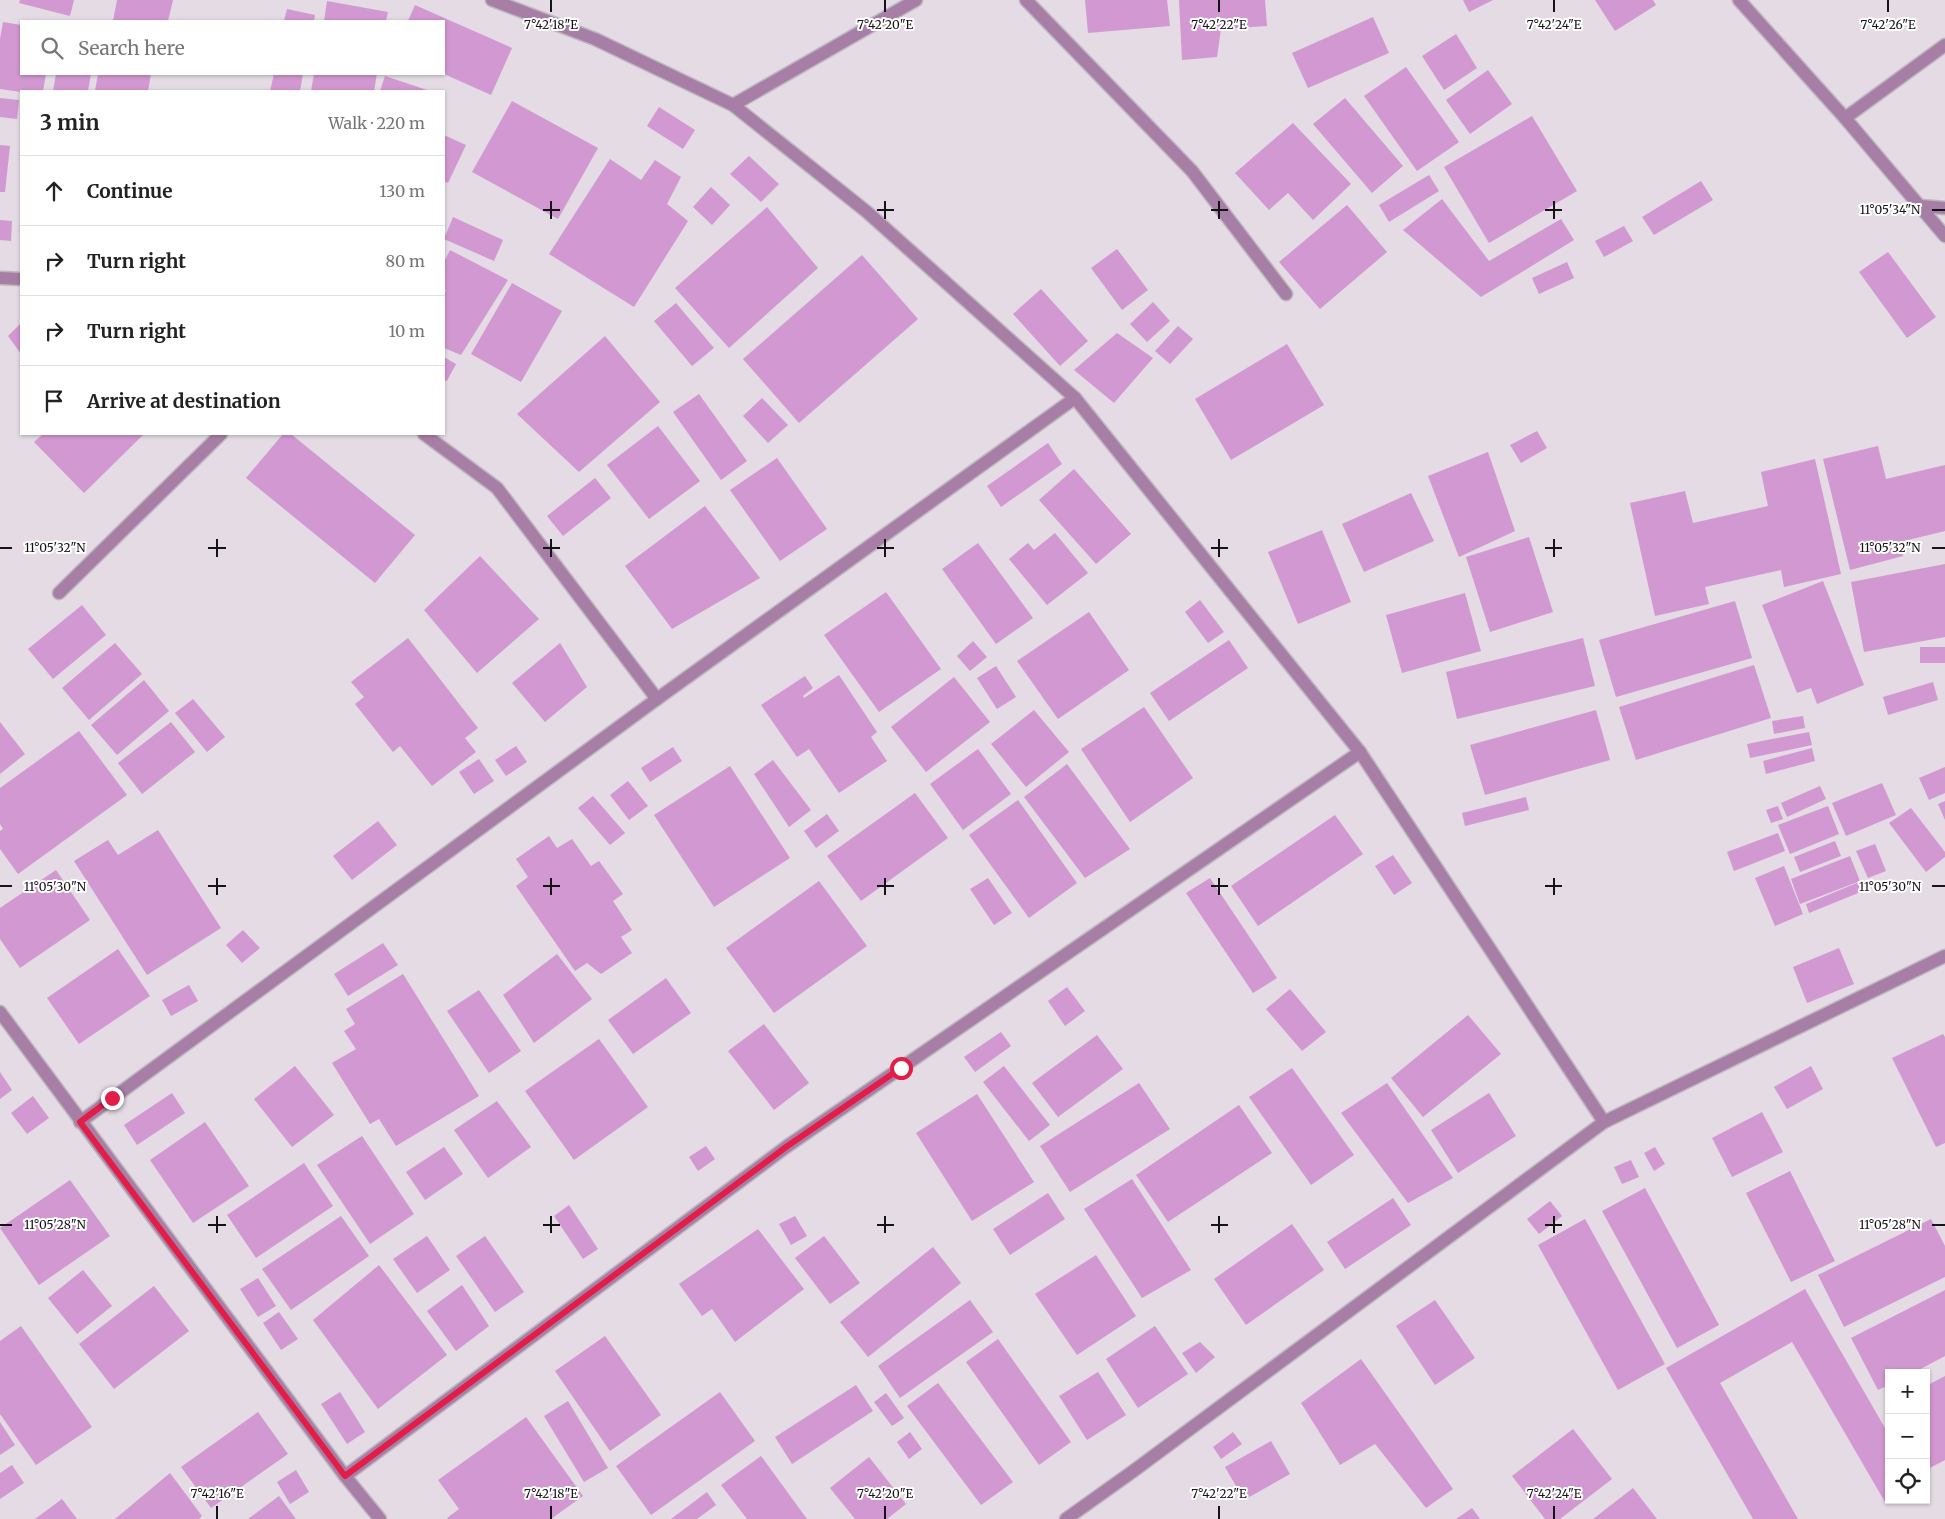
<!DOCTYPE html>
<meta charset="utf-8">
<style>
body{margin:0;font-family:Merriweather,serif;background:#f2f2f2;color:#222}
.controls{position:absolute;right:15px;bottom:15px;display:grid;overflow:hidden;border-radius:0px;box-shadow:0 1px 4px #0004}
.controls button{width:45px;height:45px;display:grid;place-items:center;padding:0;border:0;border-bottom:1px solid #e0e0e0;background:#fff;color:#222;font:25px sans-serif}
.stop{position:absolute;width:15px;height:15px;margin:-11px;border:4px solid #e11d48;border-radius:50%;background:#fff}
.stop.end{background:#e11d48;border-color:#fff;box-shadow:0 1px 5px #0008}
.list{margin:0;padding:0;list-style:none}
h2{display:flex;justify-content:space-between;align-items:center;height:65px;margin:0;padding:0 20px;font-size:21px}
h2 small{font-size:16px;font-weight:400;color:#767676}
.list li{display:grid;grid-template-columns:32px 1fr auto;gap:15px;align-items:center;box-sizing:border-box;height:70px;padding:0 20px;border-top:1px solid #e0e0e0}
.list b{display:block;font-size:19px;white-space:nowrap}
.list em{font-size:16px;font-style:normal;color:#767676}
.icon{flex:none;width:28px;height:28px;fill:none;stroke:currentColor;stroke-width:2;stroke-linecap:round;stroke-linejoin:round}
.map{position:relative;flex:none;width:1945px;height:1519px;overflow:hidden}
.search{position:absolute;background:#fff;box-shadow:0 1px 4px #0004;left:20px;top:20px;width:425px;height:55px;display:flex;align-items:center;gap:12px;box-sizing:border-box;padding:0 18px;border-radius:0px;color:#767676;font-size:19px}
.panel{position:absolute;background:#fff;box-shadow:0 1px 4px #0004;left:20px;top:90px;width:425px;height:345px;border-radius:0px}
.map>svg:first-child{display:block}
.building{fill:#d298d1}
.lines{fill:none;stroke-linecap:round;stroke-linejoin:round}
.minor-casing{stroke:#bfb7bf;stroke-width:15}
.minor{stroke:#a77fa6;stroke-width:12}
.route{stroke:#e11d48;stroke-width:6}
.ticks{fill:none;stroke:#161316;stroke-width:2}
.ticks-label{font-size:12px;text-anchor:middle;fill:#161316;stroke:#fff;stroke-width:4;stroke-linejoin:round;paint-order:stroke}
</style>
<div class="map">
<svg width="1945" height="1519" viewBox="0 0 1945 1519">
<rect width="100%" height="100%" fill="#e4dbe4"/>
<g class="building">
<polygon points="20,0 74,0 70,16 19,3"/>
<polygon points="117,0 173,0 168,21 113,21"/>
<polygon points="1085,0 1167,0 1170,26 1088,33"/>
<polygon points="1179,0 1265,0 1267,26 1221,29 1217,57 1182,60"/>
<polygon points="1463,0 1493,0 1469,12"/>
<polygon points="1595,0 1653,0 1656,5 1615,31"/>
<polygon points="327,1 388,12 386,21 324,21"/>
<polygon points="415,5 512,48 491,95 444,74 444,21 408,21"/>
<polygon points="287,9 315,15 314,21 284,21"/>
<polygon points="1373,17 1389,53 1308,88 1292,53"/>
<polygon points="3,22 21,25 21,74 46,74 43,91 21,92 0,89 0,39"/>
<polygon points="1456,34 1477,68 1444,90 1422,56"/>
<polygon points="1406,67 1459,142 1417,171 1364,96"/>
<polygon points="1488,70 1512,104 1470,134 1446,100"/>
<polygon points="56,74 91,74 88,91 53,91"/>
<polygon points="98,74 151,74 148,91 95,91"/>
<polygon points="274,74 303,74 300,91 270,91"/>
<polygon points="314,74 377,74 374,91 311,91"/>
<polygon points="385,76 430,91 380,91"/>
<polygon points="0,98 19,100 17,119 0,117"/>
<polygon points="1345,98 1403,166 1372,193 1313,124"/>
<polygon points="512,101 598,148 558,219 472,172"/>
<polygon points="659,107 695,130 683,149 647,126"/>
<polygon points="1532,116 1577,191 1489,243 1444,167"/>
<polygon points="1293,123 1351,184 1313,220 1288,193 1269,210 1235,173"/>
<polygon points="444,135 466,145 448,183 444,181"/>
<polygon points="0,145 10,146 5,192 0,192"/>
<polygon points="749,156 779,184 761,202 730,174"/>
<polygon points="610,159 641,180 655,160 681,177 667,204 688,221 634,307 549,254"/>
<polygon points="1429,175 1439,191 1389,222 1379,205"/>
<polygon points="1701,181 1713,200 1654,235 1642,217"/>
<polygon points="711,187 730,205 712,225 693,207"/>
<polygon points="1442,199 1489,261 1561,219 1574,240 1481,297 1403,230"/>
<polygon points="1347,205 1387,252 1320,309 1279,262"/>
<polygon points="767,207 818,268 729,348 675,288"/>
<polygon points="453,217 503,240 494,261 444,239"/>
<polygon points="0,220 12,221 11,241 0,240"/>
<polygon points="1624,226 1633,241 1604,257 1595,241"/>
<polygon points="1117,249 1148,290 1122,310 1091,268"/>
<polygon points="450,250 508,280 461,355 444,348 444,294 446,290 444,289 444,262"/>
<polygon points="1888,252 1936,317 1907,338 1859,272"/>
<polygon points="862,255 918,319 799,423 743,359"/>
<polygon points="1567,262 1574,278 1539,294 1532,278"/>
<polygon points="512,283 562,311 521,382 471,354"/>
<polygon points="1041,289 1088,341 1060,366 1013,314"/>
<polygon points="1153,302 1170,321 1147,342 1130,324"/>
<polygon points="676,303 714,348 692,366 654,321"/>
<polygon points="21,323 21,354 8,336"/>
<polygon points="1178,326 1193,339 1170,364 1155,351"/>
<polygon points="1117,333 1153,358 1114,403 1074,370"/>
<polygon points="605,336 660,402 579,472 517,414"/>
<polygon points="1287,344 1324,405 1231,460 1195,399"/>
<polygon points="444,357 456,364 447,381 444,380"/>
<polygon points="699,394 747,461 721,480 673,412"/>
<polygon points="762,398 788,425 768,443 743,416"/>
<polygon points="658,426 700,481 649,519 607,465"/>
<polygon points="1537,431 1547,448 1521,463 1510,445"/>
<polygon points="43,434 144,434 84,493 34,442"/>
<polygon points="283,434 291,434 415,535 375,583 246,478"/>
<polygon points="1048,443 1062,464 1001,507 987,486"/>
<polygon points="1878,446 1886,479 1945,465 1945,531 1900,542 1903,556 1850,570 1823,459"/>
<polygon points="1488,452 1515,531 1459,557 1428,476"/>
<polygon points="777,458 827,529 780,561 730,490"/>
<polygon points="1815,459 1841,574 1784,587 1781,570 1705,587 1709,604 1655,616 1630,503 1685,491 1693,523 1768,506 1761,472"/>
<polygon points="1074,469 1131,534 1096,564 1039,500"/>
<polygon points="595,478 611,498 563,536 547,516"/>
<polygon points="1411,493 1434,541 1364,572 1342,524"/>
<polygon points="705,506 760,578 672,629 625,566"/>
<polygon points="1322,530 1351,602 1298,624 1268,552"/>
<polygon points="1055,533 1088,573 1047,605 1009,559 1028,543 1034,550"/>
<polygon points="1529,537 1553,612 1490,632 1466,557"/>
<polygon points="978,543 1033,618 996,644 942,569"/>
<polygon points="480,556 539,619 477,673 424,610"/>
<polygon points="1945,564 1945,637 1864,652 1851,582"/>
<polygon points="1823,581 1864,685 1817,704 1811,688 1797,693 1762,605"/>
<polygon points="886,592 941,669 879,712 824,635"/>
<polygon points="1465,593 1481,651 1402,673 1386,615"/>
<polygon points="1200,600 1224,632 1208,643 1185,612"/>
<polygon points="1735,601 1752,658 1616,697 1599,640"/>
<polygon points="82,605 106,635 53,679 28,649"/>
<polygon points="1089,612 1129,670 1058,719 1017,661"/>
<polygon points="408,638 478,728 465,738 476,752 432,786 400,746 393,752 355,704 364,697 351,682"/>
<polygon points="1583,638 1595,686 1457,719 1446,672"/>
<polygon points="1229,640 1248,668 1169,721 1150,693"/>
<polygon points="973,641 987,657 970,671 957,656"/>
<polygon points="115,643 142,674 89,720 62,688"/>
<polygon points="560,643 587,687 545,722 512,683"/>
<rect x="1920" y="647" width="25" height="16"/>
<polygon points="1754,665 1771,718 1636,760 1619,707"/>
<polygon points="996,666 1016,697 997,709 977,678"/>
<polygon points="839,675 877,732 871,737 887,761 839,793 809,749 797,757 761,705 805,676 813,688 803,696 804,698"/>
<polygon points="954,677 990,722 926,772 891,727"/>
<polygon points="144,680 169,711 117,755 91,725"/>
<polygon points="1933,682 1938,700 1888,715 1883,697"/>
<polygon points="193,699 225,737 207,752 175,713"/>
<polygon points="1144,707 1193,778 1130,822 1081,749"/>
<polygon points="1034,710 1069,752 1026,787 991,744"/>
<polygon points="1596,710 1610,760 1485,795 1470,745"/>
<polygon points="1803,716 1805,728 1774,734 1772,721"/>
<polygon points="0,722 25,754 0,774"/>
<polygon points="171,722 195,752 142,794 118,763"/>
<polygon points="79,731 127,795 18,874 0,849 0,831 3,829 0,824 0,788"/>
<polygon points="1809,732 1812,745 1750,758 1747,744"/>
<polygon points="516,746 527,762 506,776 495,760"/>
<polygon points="673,747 682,761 650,782 641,768"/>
<polygon points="1812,748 1815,761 1766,774 1763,761"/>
<polygon points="978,749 1011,794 963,830 930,784"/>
<polygon points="479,759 494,781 474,794 459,772"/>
<polygon points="773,760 811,810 789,827 754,774"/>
<polygon points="1067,764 1130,849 1085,878 1024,797"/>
<polygon points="730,766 790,858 714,907 654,815"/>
<polygon points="1945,767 1945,793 1929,800 1919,778"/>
<polygon points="628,781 648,806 629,820 610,795"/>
<polygon points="1882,783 1896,815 1846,836 1832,803"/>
<polygon points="1820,786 1826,799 1787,817 1781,803"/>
<polygon points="915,793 948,838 861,901 827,856"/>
<polygon points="593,796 625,833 610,845 578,808"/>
<polygon points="1526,797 1529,810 1465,826 1462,813"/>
<polygon points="1018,800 1077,883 1029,918 969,835"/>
<polygon points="1945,801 1945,820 1938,804"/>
<polygon points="1778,806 1783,819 1771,823 1766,810"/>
<polygon points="1828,806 1839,834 1790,854 1778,825"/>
<polygon points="1911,808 1945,852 1945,857 1926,872 1889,823"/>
<polygon points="827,814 839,831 816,848 804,831"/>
<polygon points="1335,815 1363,854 1258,926 1231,886"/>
<polygon points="378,821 397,845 352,880 333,856"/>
<polygon points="158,830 221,928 147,975 74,861 108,840 118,855"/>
<polygon points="1778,833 1785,851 1734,871 1727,852"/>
<polygon points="549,836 557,848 572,839 591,866 599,861 623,894 613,901 632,930 621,937 632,953 601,974 587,963 575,971 516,886 528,877 516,859"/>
<polygon points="1835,841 1841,856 1800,872 1794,857"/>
<polygon points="1875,844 1886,871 1868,878 1856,851"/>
<polygon points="1393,855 1412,883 1394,895 1375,866"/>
<polygon points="1850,856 1860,881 1800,904 1791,879"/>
<polygon points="1784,866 1803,914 1775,926 1755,878"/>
<polygon points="56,870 90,920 20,968 0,939 0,908"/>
<polygon points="988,878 1012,913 994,925 970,889"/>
<polygon points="1210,878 1277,978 1253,993 1186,893"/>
<polygon points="1864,880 1868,889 1809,913 1806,904"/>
<polygon points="819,881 867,946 774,1013 726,948"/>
<polygon points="243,930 260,948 242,963 226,945"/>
<polygon points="383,943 398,965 348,996 334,974"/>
<polygon points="1839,948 1854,984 1807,1003 1793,967"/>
<polygon points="118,949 150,996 79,1044 47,998"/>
<polygon points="557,954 592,999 534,1043 503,995"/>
<polygon points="403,974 479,1096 396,1146 379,1119 370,1124 332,1063 356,1049 344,1031 355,1024 346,1009"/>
<polygon points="666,978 691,1013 633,1054 608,1020"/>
<polygon points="189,985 198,1001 171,1016 162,1000"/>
<polygon points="1067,987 1085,1011 1065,1026 1048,1001"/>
<polygon points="1290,989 1326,1032 1302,1051 1266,1009"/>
<polygon points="479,990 521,1051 489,1073 447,1011"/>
<polygon points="1468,1015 1501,1054 1423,1117 1391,1078"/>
<polygon points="764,1024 809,1083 774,1110 728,1051"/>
<polygon points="1001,1032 1011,1046 975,1072 964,1057"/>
<polygon points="1943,1034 1945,1037 1945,1143 1936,1147 1892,1058"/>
<polygon points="1097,1035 1123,1069 1058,1117 1032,1083"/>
<polygon points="599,1039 648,1107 574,1160 525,1091"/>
<polygon points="295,1066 334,1115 292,1147 254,1099"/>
<polygon points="1004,1066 1050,1125 1029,1141 983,1082"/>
<polygon points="1811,1066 1823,1089 1787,1109 1774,1087"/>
<polygon points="1292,1068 1354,1155 1311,1185 1249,1097"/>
<polygon points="0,1072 12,1090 0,1099"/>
<polygon points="1139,1083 1170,1129 1070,1192 1040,1146"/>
<polygon points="1387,1083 1453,1178 1408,1203 1341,1113"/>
<polygon points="172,1093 185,1113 137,1145 124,1125"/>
<polygon points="1489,1093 1516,1136 1458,1173 1431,1130"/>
<polygon points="977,1094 1034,1182 972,1221 916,1133"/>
<polygon points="33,1096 49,1118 27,1134 11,1113"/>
<polygon points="497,1101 531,1147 488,1178 454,1130"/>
<polygon points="1239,1105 1272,1153 1168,1222 1136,1175"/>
<polygon points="1762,1112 1783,1152 1732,1177 1712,1138"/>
<polygon points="205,1122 249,1186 193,1223 150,1160"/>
<polygon points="362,1136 414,1214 370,1244 317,1165"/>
<polygon points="706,1146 715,1159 698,1171 689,1157"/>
<polygon points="444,1147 463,1174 425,1200 406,1172"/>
<polygon points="1655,1147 1665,1164 1654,1171 1644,1153"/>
<polygon points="1631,1160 1639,1177 1622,1184 1614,1167"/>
<polygon points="304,1163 333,1206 256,1258 227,1215"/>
<polygon points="1790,1171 1835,1261 1791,1282 1746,1193"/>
<polygon points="1132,1179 1191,1270 1142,1298 1084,1209"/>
<polygon points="70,1180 110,1236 39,1285 0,1228"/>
<polygon points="1645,1188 1719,1325 1677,1348 1602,1211"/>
<polygon points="1048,1193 1065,1219 1010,1255 993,1229"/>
<polygon points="1393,1198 1411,1225 1345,1269 1327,1242"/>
<polygon points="1550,1201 1562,1216 1539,1234 1527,1219"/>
<polygon points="569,1205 598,1249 583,1259 554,1216"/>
<polygon points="341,1216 369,1256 291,1310 262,1269"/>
<polygon points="795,1216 807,1236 791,1245 779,1224"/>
<polygon points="1585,1219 1665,1364 1618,1390 1538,1245"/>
<polygon points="1931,1219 1945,1246 1945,1277 1844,1327 1818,1275"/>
<polygon points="1292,1224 1324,1270 1246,1325 1214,1279"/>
<polygon points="758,1229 804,1289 735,1342 712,1309 702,1316 679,1284"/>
<polygon points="427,1236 450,1270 417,1293 393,1259"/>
<polygon points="485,1236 524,1292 495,1312 456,1256"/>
<polygon points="824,1236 860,1283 830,1304 795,1258"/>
<polygon points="933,1247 961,1283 868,1357 840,1322"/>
<polygon points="1096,1255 1136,1316 1077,1355 1035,1294"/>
<polygon points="379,1265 447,1355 378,1409 313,1320"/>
<polygon points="83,1270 112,1306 77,1334 48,1298"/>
<polygon points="258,1278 276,1306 258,1317 240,1289"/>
<polygon points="462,1285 489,1326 456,1351 427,1311"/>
<polygon points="154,1286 189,1331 114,1389 79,1344"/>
<polygon points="1805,1289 1889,1435 1889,1500 1885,1502 1792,1342 1720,1383 1798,1519 1753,1519 1666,1368"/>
<polygon points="1945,1290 1945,1356 1913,1373 1889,1373 1889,1385 1878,1390 1851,1338"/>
<polygon points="970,1300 993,1332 900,1398 878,1366"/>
<polygon points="1435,1300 1475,1358 1435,1385 1396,1326"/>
<polygon points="279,1312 298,1339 281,1350 263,1323"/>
<polygon points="21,1326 92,1427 36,1465 0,1414 0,1341"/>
<polygon points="1155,1326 1188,1374 1138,1408 1106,1359"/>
<polygon points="605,1336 661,1415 610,1451 555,1371"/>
<polygon points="998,1339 1071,1442 1039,1465 966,1362"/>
<polygon points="1200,1342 1215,1357 1196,1373 1182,1353"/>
<polygon points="1361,1359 1453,1489 1426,1508 1375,1444 1340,1465 1301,1403"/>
<polygon points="1098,1372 1126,1415 1087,1440 1059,1396"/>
<polygon points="1945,1376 1945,1460 1926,1470 1926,1386"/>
<polygon points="938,1383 1013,1482 981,1505 907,1406"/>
<polygon points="856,1385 873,1411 792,1464 775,1437"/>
<polygon points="340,1392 365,1432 347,1444 321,1404"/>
<polygon points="720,1392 755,1441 651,1515 616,1466"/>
<polygon points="886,1393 904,1418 892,1426 874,1402"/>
<polygon points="568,1401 608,1468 584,1482 544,1416"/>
<polygon points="258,1412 288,1454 211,1508 181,1467"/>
<polygon points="526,1417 583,1496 551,1519 448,1519 447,1518 459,1509 438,1480"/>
<polygon points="0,1422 15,1445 0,1455"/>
<polygon points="1573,1429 1612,1479 1560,1519 1545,1519 1512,1476"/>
<polygon points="910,1432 922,1449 909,1459 897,1442"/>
<polygon points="1233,1432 1242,1444 1221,1459 1213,1447"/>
<polygon points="1271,1441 1290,1474 1244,1500 1225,1467"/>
<polygon points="761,1456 807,1519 747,1519 721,1485"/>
<polygon points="869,1457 906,1504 887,1519 855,1519 830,1488"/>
<polygon points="12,1465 24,1483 0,1499 0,1473"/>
<polygon points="296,1470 309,1492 290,1504 277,1482"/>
<polygon points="170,1473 202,1516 199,1519 115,1519"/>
<polygon points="1633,1488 1657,1519 1593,1519"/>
<polygon points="707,1492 716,1505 697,1519 671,1519"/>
<polygon points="279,1496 296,1519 248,1519"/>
<polygon points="62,1499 77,1519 35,1519"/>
<polygon points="1472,1508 1480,1519 1456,1519"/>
</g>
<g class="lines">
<defs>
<g id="minor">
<polyline points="492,0 595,39 733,105 867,212 1075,398 1360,752 1604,1122"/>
<polyline points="1026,0 1192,171 1286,294"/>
<polyline points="1739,0 1845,118 1945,236"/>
<polyline points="733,105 916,0"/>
<polyline points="1845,118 1945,45"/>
<polyline points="1921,206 1945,208"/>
<polyline points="0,278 21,279"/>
<polyline points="424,434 497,488 657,699"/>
<polyline points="59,593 221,434"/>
<polyline points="0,1012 345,1476 380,1519"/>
<polyline points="80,1122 657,699 1075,398"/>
<polyline points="345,1476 786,1147 1360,752"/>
<polyline points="1066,1519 1132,1472 1604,1122 1945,956"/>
</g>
</defs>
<use href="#minor" class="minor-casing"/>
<use href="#minor" class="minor"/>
</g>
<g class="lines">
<polyline class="route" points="112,1098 80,1122 345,1476 786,1147 901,1068"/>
</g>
<path class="ticks" d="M551 0V12M885 0V12M1219 0V12M1554 0V12M1888 0V12M551 201V219M885 201V219M1219 201V219M1554 201V219M543 210H560M877 210H894M1211 210H1228M1545 210H1562M1932 210H1945M217 539V557M551 539V557M885 539V557M1219 539V557M1554 539V557M0 548H12M208 548H226M543 548H560M877 548H894M1211 548H1228M1545 548H1562M1932 548H1945M217 878V895M551 878V895M885 878V895M1219 878V895M1554 878V895M0 886H12M208 886H226M543 886H560M877 886H894M1211 886H1228M1545 886H1562M1932 886H1945M217 1216V1233M551 1216V1233M885 1216V1233M1219 1216V1233M1554 1216V1233M0 1225H12M208 1225H226M543 1225H560M877 1225H894M1211 1225H1228M1545 1225H1562M1932 1225H1945M217 1506V1519M551 1506V1519M885 1506V1519M1219 1506V1519M1554 1506V1519"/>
<g class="ticks-label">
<text x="551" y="29">7°42'18"E</text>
<text x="885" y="29">7°42'20"E</text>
<text x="1219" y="29">7°42'22"E</text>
<text x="1554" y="29">7°42'24"E</text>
<text x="1888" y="29">7°42'26"E</text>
<text x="1890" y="214">11°05'34"N</text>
<text x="55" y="552">11°05'32"N</text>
<text x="1890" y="552">11°05'32"N</text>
<text x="55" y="891">11°05'30"N</text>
<text x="1890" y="891">11°05'30"N</text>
<text x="55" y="1229">11°05'28"N</text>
<text x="1890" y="1229">11°05'28"N</text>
<text x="217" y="1498">7°42'16"E</text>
<text x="551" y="1498">7°42'18"E</text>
<text x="885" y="1498">7°42'20"E</text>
<text x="1219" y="1498">7°42'22"E</text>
<text x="1554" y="1498">7°42'24"E</text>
</g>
</svg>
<div class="controls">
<button>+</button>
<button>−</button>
<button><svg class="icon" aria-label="locate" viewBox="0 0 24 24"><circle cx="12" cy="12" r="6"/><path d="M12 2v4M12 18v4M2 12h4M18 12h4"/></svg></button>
</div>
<div class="stop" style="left:901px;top:1068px"></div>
<div class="stop end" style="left:112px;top:1098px"></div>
<div class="search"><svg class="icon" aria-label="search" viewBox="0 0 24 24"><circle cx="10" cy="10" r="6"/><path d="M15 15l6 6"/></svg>Search here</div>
<section class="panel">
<h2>3 min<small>Walk · 220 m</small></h2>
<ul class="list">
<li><svg class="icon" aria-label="ahead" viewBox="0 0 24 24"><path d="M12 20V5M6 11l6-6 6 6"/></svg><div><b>Continue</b></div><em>130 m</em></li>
<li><svg class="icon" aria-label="right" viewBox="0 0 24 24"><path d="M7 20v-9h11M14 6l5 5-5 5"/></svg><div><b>Turn right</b></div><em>80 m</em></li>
<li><svg class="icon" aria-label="right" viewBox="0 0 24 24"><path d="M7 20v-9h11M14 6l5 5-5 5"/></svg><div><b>Turn right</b></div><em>10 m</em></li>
<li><svg class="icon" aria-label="arrive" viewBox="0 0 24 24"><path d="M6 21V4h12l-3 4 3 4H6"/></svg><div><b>Arrive at destination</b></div></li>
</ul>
</section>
</div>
